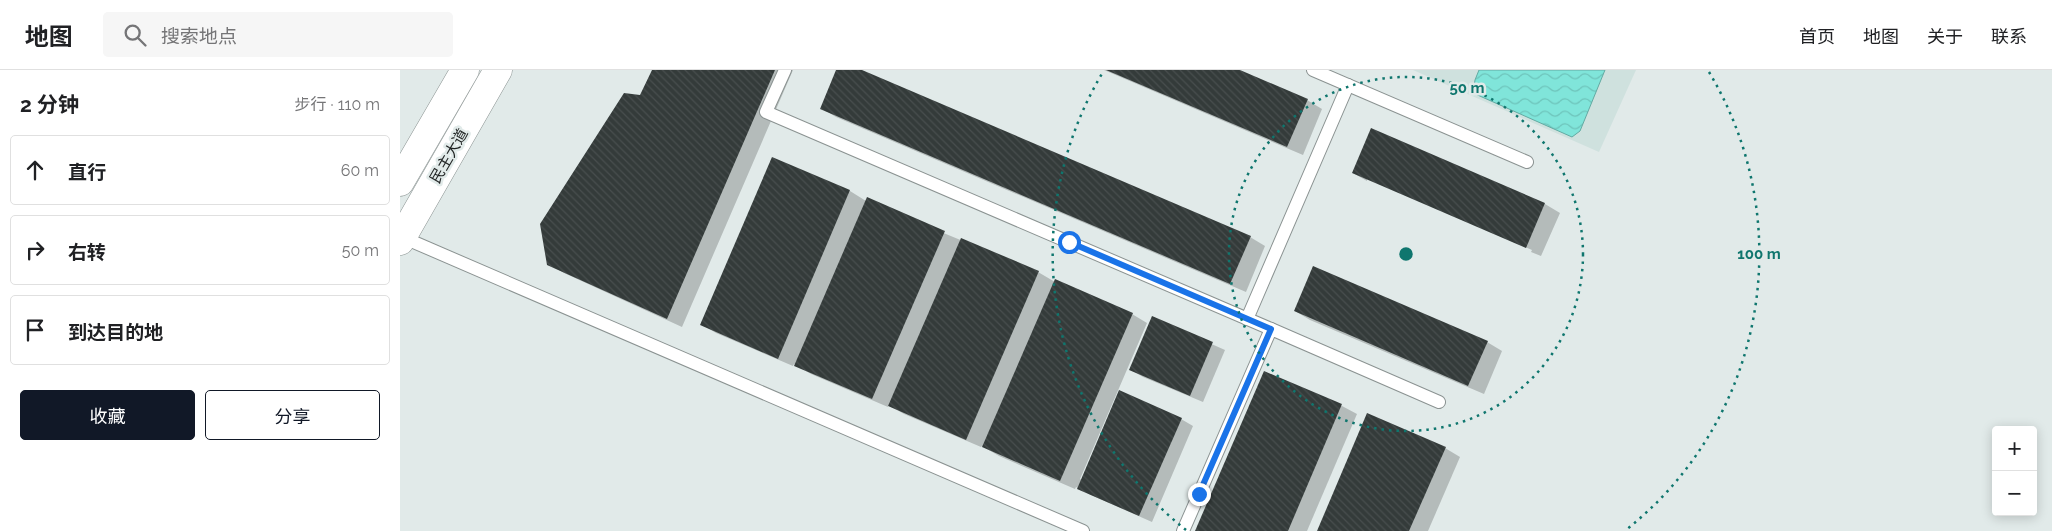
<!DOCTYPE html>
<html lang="zh">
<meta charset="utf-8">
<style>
body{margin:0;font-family:Raleway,"Noto Sans SC",sans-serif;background:#f6f6f6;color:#202124}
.controls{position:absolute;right:15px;bottom:15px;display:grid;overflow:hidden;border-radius:5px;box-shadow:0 2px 12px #0003}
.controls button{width:45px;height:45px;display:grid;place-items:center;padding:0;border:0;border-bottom:1px solid #e0e0e0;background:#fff;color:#202124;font:25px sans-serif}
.stop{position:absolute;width:15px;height:15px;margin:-11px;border:4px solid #1a73e8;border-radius:50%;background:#fff}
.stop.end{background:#1a73e8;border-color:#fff;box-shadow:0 1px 5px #0008}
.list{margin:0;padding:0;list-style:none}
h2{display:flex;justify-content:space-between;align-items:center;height:65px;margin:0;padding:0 20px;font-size:21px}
h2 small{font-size:16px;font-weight:400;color:#757577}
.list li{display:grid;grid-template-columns:32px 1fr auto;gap:15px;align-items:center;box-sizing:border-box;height:70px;margin:0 10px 10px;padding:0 10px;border:1px solid #e0e0e0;border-radius:5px}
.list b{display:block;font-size:19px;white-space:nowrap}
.list em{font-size:16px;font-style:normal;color:#757577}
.actions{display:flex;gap:10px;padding:15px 20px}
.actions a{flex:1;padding:11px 0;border:1px solid #111827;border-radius:5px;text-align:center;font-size:18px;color:#111827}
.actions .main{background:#111827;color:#fff}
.icon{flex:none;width:28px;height:28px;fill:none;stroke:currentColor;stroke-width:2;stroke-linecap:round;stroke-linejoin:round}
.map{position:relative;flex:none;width:1652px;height:461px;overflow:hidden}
header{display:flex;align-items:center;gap:30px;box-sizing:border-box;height:70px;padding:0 25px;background:#fff;border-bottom:1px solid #e0e0e0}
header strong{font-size:24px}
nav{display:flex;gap:28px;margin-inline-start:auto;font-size:18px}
.search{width:350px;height:45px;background:#f6f6f6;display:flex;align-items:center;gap:12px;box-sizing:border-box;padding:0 18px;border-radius:5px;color:#757577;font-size:19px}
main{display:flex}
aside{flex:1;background:#fff}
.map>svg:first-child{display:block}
.built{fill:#cfe1de}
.water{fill:url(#water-waves);stroke:#63aaa2}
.shadow{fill:#0003}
.building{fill:url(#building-back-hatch)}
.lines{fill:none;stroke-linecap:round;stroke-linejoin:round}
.service-casing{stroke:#8b9392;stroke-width:14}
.primary-casing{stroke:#8b9392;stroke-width:29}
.service{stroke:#fff;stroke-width:12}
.primary{stroke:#fff;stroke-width:28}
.route{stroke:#1a73e8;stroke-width:6}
.ring{fill:none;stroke:#0f766e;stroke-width:2.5;stroke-dasharray:2.5 5}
.labels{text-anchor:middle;stroke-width:5;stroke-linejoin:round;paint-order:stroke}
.street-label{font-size:15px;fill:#1e2121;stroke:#e1eae9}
.centre{fill:#0f766e;stroke:#e1eae9;stroke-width:2.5}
.ring-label{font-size:15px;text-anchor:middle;font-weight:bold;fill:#0f766e;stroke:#e1eae9;stroke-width:5;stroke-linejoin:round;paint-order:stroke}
</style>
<header>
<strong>地图</strong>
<div class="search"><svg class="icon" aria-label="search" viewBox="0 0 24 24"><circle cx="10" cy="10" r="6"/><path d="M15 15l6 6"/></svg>搜索地点</div>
<nav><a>首页</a><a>地图</a><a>关于</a><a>联系</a></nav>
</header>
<main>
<aside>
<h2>2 分钟<small>步行 · 110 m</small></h2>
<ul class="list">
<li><svg class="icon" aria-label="ahead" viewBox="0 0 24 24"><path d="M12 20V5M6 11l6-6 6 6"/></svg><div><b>直行</b></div><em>60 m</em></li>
<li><svg class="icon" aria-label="right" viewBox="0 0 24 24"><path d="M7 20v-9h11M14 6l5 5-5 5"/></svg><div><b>右转</b></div><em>50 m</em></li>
<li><svg class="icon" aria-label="arrive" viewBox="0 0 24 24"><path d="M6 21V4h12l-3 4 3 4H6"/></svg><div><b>到达目的地</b></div></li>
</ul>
<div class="actions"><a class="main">收藏</a><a>分享</a></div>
</aside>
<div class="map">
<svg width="1652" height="461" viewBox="0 0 1652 461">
<defs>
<pattern id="water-waves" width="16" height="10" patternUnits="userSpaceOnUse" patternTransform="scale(1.25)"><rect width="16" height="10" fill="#80e5da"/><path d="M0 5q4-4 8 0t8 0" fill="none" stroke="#6ec4bb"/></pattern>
<pattern id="building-back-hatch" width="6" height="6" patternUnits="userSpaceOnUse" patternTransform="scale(1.25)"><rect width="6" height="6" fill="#343b3a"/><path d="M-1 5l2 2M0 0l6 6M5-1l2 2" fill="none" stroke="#484e4e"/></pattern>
</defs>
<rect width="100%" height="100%" fill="#e1eae9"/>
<polygon class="built" points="1013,0 1236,0 1199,82"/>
<polygon class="water" points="1079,0 1205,0 1180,61 1172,67 1073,23 1075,10"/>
<g class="shadow">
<polygon points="253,0 393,0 282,257 164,203 149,194 241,26"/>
<polygon points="438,0 459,0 850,167 865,176 846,222 436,47 421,38"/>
<polygon points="704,0 837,0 907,30 922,39 903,85"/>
<polygon points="972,60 1145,134 1160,143 1141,186 1131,182 1132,180 967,108 967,111 953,103"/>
<polygon points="373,88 450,121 466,131 638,202 655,212 732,244 747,253 680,409 682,410 781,349 793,356 752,452 691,425 676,417 675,419 599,386 582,376 581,377 504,344 488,335 488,337 411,304 394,294 393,296 316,263 301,254"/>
<polygon points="895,241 1087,272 1102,281 1084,324 910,250"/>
<polygon points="753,248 825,280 803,332 743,307 731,300"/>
<polygon points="865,302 942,336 957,344 907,461 797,461"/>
<polygon points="1045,378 1060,387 1028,461 918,461"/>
</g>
<g class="building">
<polygon points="252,0 375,0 267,249 147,195 140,154 224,23 240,25"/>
<polygon points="436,0 462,0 851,166 830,214 420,39"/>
<polygon points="706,0 840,0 908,29 887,77"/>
<polygon points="971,58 1145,133 1126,178 952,103"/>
<polygon points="372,87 450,120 378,289 300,255"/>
<polygon points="467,127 545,161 472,329 394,296"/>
<polygon points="561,168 639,201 566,370 488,336"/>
<polygon points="913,196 1088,271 1068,316 894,241"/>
<polygon points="655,209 733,243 660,411 582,377"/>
<polygon points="752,246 813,272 790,326 729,300"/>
<polygon points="864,301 942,334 888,461 795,461"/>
<polygon points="719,320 782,348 739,446 677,419"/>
<polygon points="967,343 1046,377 1009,461 917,461"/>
</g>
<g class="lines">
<defs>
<g id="service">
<polyline points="385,0 366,42 871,259"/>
<polyline points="913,0 1127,92"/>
<polyline points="2,167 683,461"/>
<polyline points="847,249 948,15"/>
<polyline points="783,461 871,259 1039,332"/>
</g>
<g id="primary">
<polyline points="0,112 65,0"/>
<polyline points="0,171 98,0"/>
</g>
</defs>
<use href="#service" class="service-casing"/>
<use href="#primary" class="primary-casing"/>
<use href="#service" class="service"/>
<use href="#primary" class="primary"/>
</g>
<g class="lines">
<polyline class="route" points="669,172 871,259 799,424"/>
</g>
<g class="ring">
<circle cx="1006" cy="184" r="177"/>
<path d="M786 460A353 353 0 0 1 703 2M1309 2A353 353 0 0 1 1226 460"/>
</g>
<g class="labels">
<g class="street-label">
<text transform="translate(49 86) rotate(-60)" y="5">民主大道</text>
</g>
</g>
<circle cx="1006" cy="184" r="8" class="centre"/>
<g class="ring-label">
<text x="1067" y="23">50 m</text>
<text x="1359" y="189">100 m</text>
</g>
</svg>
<div class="controls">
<button>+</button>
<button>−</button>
</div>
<div class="stop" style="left:669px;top:172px"></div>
<div class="stop end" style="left:799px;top:424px"></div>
</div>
</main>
